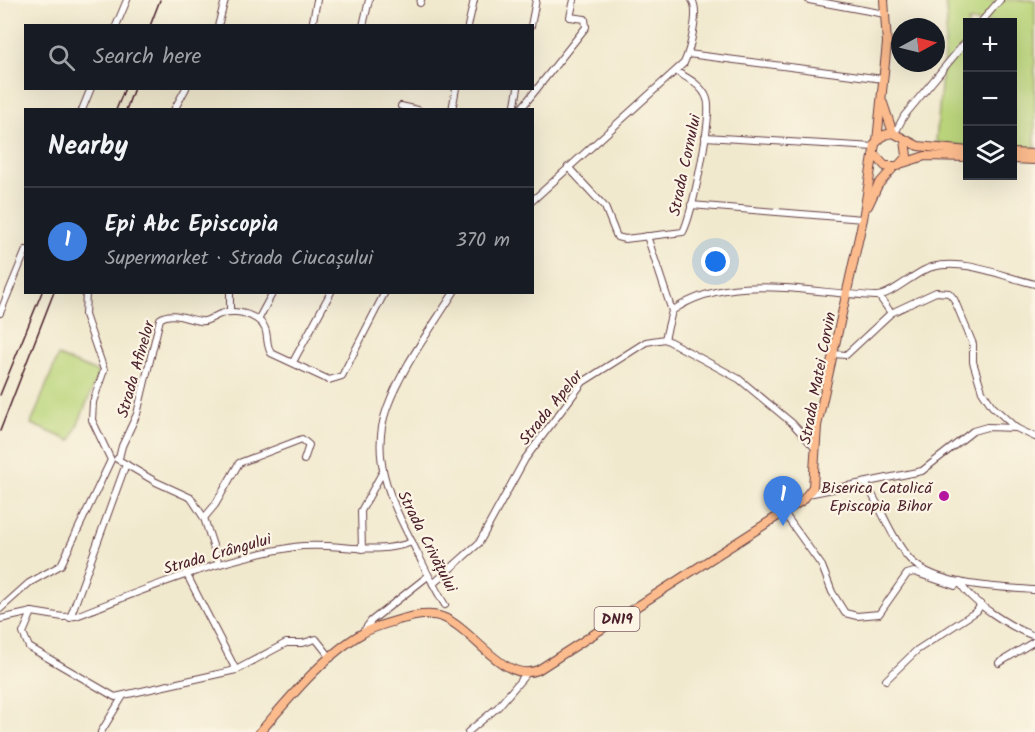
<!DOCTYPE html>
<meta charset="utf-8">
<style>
body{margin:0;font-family:Kalam,sans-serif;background:#20242c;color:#f1f3f6}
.controls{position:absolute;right:18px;top:18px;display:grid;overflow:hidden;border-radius:0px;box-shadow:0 6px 24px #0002}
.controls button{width:54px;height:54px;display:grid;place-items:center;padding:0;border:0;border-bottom:2px solid #363941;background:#171b24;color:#f1f3f6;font:30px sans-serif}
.compass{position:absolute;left:891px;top:18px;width:54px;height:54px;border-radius:50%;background:#171b24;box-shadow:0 6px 24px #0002;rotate:83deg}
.you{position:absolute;left:716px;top:262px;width:21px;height:21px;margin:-15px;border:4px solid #fff;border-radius:50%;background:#1a73e8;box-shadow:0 0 0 9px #1a73e833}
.badge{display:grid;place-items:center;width:39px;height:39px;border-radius:50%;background:#db2777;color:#fff;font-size:20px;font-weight:700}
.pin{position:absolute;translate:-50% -50px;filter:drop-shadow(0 2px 3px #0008)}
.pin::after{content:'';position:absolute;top:32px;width:21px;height:18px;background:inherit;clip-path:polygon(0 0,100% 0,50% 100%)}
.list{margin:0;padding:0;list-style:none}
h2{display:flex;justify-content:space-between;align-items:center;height:78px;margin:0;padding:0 24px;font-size:26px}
h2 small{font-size:20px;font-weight:400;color:#9ea1a6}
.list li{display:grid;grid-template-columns:39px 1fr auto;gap:18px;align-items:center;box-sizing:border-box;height:108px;padding:0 24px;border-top:2px solid #363941}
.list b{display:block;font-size:22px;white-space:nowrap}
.list p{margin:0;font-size:20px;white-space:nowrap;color:#9ea1a6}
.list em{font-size:20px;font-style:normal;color:#9ea1a6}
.icon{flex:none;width:33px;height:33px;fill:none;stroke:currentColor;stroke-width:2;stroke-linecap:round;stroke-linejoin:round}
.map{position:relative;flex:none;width:1035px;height:732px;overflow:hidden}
.search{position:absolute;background:#171b24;box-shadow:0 6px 24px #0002;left:24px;top:24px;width:510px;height:66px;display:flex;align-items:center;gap:15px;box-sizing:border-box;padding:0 21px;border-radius:0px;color:#9ea1a6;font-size:22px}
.panel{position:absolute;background:#171b24;box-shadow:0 6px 24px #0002;left:24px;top:108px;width:510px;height:186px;border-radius:0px}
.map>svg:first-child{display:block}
.green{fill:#bbd57b;stroke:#827a53;stroke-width:1.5}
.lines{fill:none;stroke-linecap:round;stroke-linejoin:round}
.minor-casing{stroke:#633d43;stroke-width:8}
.major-casing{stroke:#633d43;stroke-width:10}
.minor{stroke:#fff;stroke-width:6}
.major{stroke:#fbbb8d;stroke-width:8}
.rail{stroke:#4a1f2b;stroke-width:1.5}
.poi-dot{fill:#b5179e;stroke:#fcf5e5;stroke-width:2}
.labels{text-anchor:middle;stroke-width:4.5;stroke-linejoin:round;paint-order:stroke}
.shield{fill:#fcf5e5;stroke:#7f5f63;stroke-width:1.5}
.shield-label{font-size:15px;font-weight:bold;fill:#4a1f2b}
.street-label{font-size:16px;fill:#4a1f2b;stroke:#fcf5e5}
.poi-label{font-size:16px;fill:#4a1f2b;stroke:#fcf5e5;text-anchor:end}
</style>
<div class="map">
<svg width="1035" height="732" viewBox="0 0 1035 732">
<rect width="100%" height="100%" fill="#fcf5e5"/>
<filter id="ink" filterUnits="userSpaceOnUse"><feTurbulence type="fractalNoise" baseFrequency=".0167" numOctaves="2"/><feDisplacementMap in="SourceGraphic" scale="12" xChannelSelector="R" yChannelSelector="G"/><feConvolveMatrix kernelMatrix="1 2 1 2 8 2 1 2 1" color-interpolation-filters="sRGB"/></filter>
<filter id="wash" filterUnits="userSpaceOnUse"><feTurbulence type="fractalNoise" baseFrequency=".008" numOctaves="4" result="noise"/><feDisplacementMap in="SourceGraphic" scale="24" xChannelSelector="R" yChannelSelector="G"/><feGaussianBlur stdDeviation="1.35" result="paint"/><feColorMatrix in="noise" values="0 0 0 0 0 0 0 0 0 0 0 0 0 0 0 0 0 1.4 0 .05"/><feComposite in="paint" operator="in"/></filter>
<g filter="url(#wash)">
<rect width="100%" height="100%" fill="#f1e9ce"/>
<g class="green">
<polygon points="945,0 1035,0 1035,153 1013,152 1012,22 968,22 967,146 936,142 947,21"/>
<polygon points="58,356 99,373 71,441 31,424"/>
</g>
</g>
<g filter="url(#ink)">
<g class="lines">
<defs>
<g id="minor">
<polyline points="809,0 885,14"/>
<polyline points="420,3 421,0"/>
<polyline points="981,22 1000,0"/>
<polyline points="116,26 127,0"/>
<polyline points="218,26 225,0"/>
<polyline points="312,26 317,0"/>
<polyline points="363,26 369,0"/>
<polyline points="468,26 474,0"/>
<polyline points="531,26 536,0"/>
<polyline points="688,54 883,79"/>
<polyline points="401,106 418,110"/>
<polyline points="82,110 91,88"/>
<polyline points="174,110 186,88"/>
<polyline points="452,110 456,88"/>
<polyline points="514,110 518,88"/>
<polyline points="520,110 586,27 585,19 570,17 574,0"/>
<polyline points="895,133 904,116 968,39"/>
<polyline points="705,137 875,147"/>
<path d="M568 167 605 207 617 237 625 239 683 232C692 215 713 116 707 99 703 86 688 78 677 72"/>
<path d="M532 201 684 63C690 50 700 11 692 0"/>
<polyline points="691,205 863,219"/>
<polyline points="647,236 672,311"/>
<polyline points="879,296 891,313"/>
<polyline points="230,312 230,292"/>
<polyline points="0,313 26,250"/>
<polyline points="258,320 273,292"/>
<path d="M665 339 672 311C729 270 811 294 876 296 891 296 916 271 932 267 965 258 1003 277 1035 284"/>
<polyline points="834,354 846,355 891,313 936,292 949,293 954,299 973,344 973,362 982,391 992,406 1016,428 1035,437"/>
<polyline points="293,362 331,292"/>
<path d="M119 458 122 446 137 414 160 319C172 310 188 320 201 321 206 322 209 319 214 317 228 309 245 311 258 320 271 329 264 342 271 353L329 380 342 376 385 292"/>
<polyline points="117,459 156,482 191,498 204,518 219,564"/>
<path d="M865 483C881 506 889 534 907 556 931 587 999 587 1035 590"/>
<polyline points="808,494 922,471 973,431 987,427 1016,428"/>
<path d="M784 513 822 566 832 592 845 613 857 616 879 614 907 574 914 572 955 586 960 582C968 601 1015 630 1035 636"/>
<polyline points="204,518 215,505 239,463 302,439 309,445 304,460"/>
<polyline points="362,549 361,511 382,473"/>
<polyline points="186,573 236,670"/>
<polyline points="433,584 479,543 525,459 583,382 646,342 665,339 739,379 792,423 815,448"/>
<path d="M445 605C432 584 422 562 411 540 389 498 370 455 387 408 402 367 431 329 454 292"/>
<polyline points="0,609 29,583 61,565 111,460 92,420 93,402 104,370 85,315 86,292"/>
<polyline points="32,612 23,633 29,647 115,697 236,670 286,643 303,643 316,639 331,658"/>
<polyline points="70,618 126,464"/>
<path d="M0 619 32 612 63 617 76 616C148 588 218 559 294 547 334 541 373 557 412 542"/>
<polyline points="363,632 371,621 428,576"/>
<polyline points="999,663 1035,641"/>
<polyline points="886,680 917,650 977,611 981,604"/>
<polyline points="101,732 123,696"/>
<polyline points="468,732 498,707 526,674"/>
</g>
<g id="major">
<polyline points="883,103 893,133"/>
<polyline points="877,141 887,43 884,0"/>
<polyline points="1012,153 1035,154"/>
<polyline points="875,155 885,166 898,166 907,156 905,140"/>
<polyline points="1012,159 1035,160"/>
<polyline points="903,163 925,156 968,157"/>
<polyline points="868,206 878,185 894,167"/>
<path d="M260 732C288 700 325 654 363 633 375 626 389 623 402 619 414 616 430 612 442 617 473 628 503 684 538 670L803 500 813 487 817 426 863 219 875 144 884 135 893 133 918 146 968 151"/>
</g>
</defs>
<use href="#minor" class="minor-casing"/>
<use href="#major" class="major-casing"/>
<use href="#minor" class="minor"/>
<use href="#major" class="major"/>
<g class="rail">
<polyline points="150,26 160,0"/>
<polyline points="116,110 125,88"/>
<polyline points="126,110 134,88"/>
<polyline points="0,395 42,292"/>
<polyline points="0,431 54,292"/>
</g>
</g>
</g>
<circle class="poi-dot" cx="944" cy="496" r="6"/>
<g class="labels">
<rect class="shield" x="594.5" y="607" width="45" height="24" rx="4.5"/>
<g class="shield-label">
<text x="617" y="624">DN19</text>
</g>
<g class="street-label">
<text transform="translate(684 165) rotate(-78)" y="6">Strada Cornului</text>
<text transform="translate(135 369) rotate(-74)" y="6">Strada Afinelor</text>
<text transform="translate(817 378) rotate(-79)" y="6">Strada Matei Corvin</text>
<text transform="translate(550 407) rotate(-51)" y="6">Strada Apelor</text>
<text transform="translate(428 541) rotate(63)" y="6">Strada Crivățului</text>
<text transform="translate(217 553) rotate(-16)" y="6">Strada Crângului</text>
</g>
<g class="poi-label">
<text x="932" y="493">Biserica Catolică<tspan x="932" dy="18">Episcopia Bihor</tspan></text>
</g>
</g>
</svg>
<div class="controls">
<button>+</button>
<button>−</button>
<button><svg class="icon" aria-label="layers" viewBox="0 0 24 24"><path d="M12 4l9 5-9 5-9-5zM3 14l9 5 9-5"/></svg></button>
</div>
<svg class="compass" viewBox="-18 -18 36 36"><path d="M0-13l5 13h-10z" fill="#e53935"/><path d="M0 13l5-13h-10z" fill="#9ea1a6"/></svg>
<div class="you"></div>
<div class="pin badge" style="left:783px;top:526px;background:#3f7fe0">1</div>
<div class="search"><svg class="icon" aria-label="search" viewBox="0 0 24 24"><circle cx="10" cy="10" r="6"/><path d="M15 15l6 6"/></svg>Search here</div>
<section class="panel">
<h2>Nearby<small></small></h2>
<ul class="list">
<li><span class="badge" style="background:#3f7fe0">1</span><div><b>Epi Abc Episcopia</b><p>Supermarket · Strada Ciucașului</p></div><em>370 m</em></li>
</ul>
</section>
</div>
